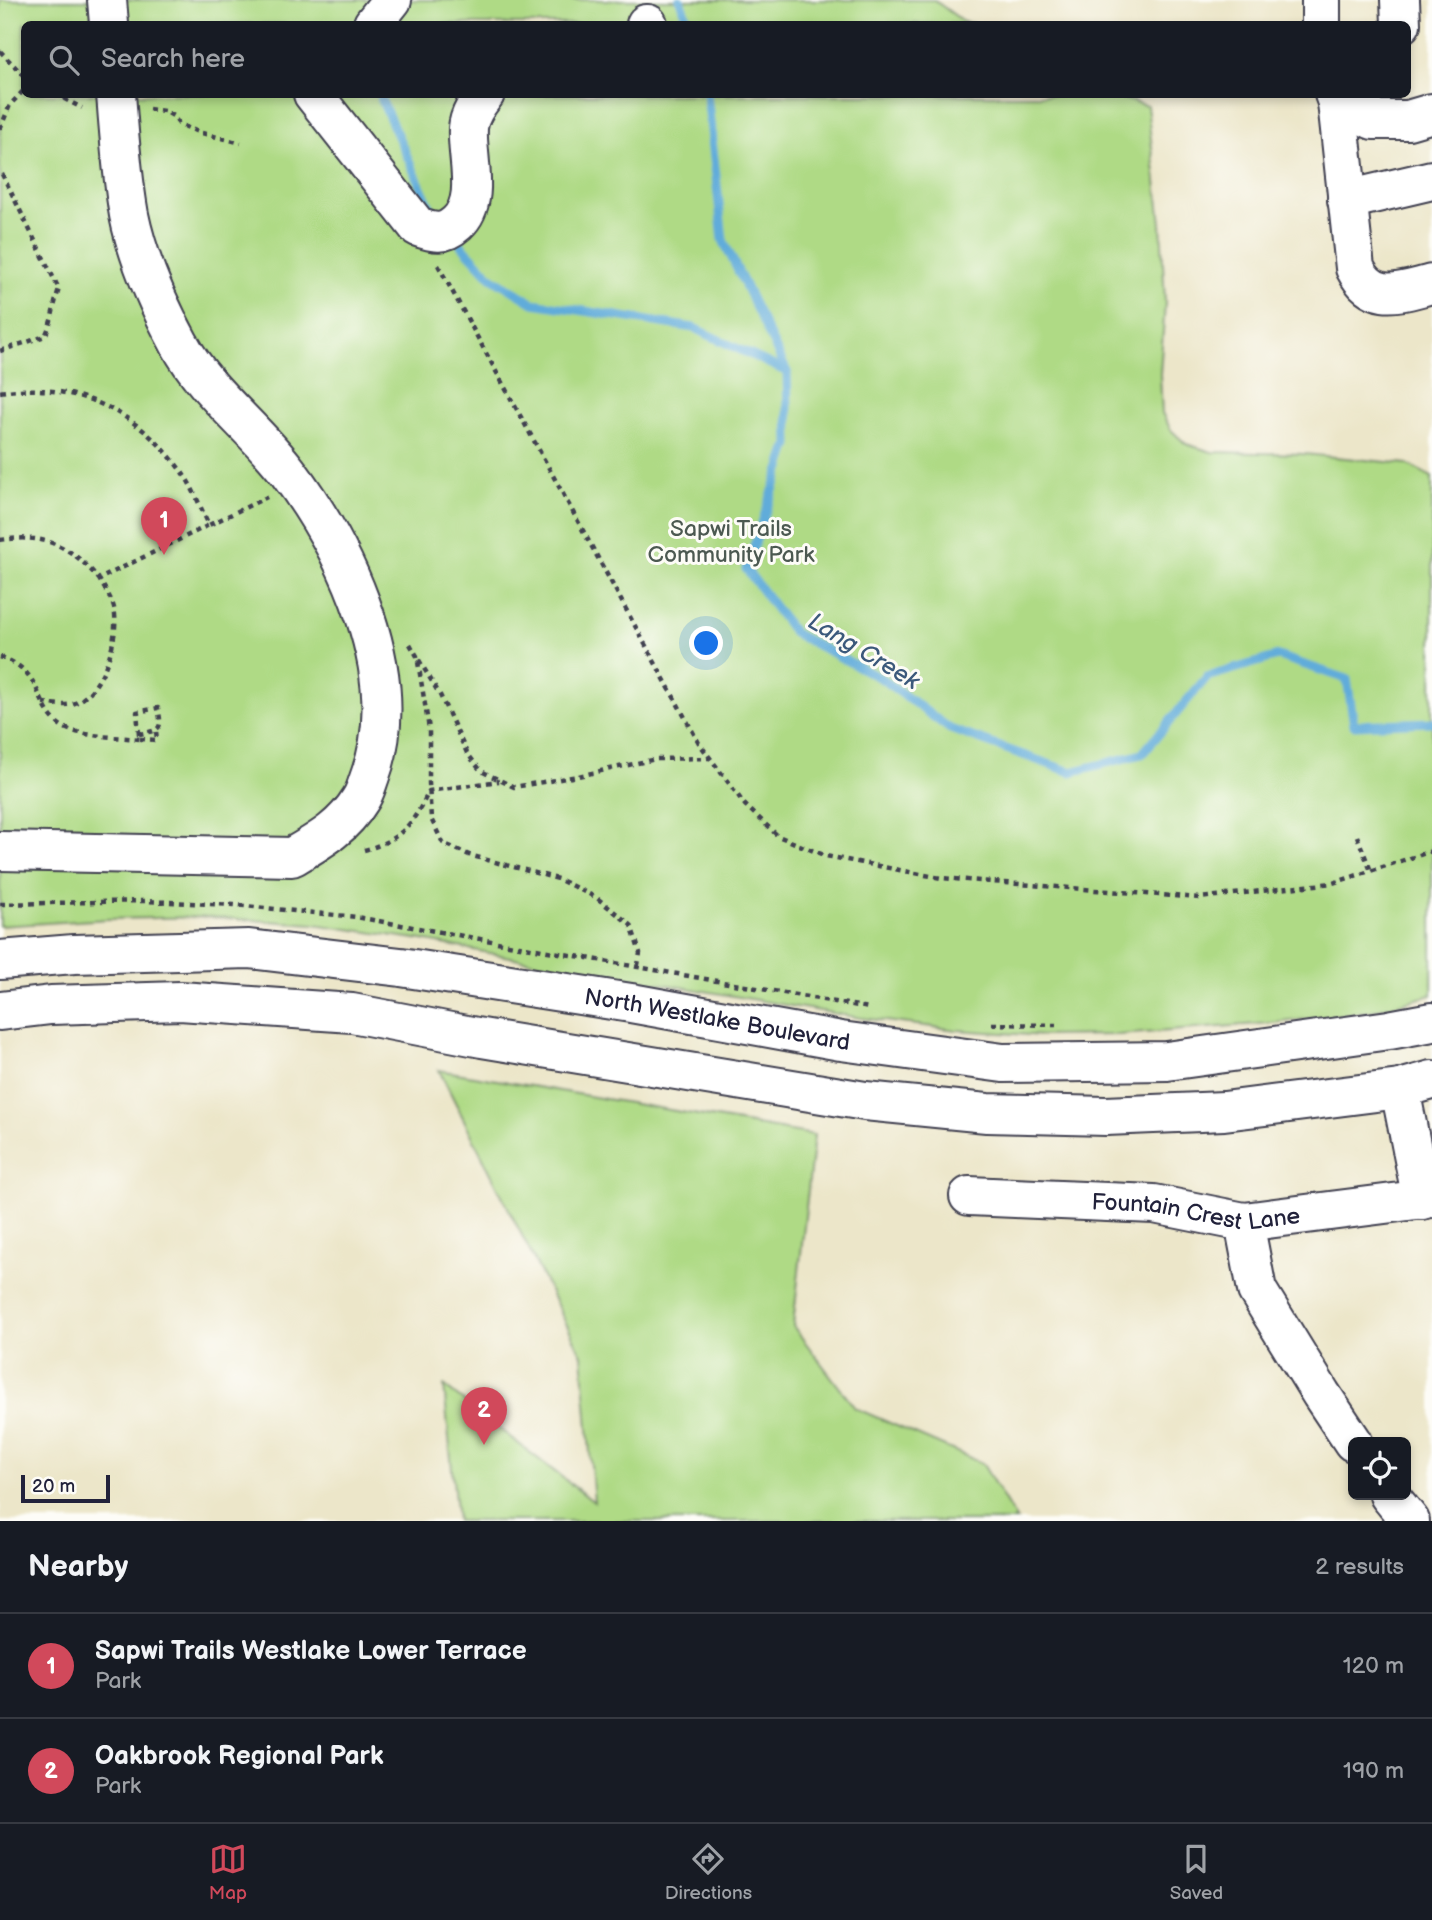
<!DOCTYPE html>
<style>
body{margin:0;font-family:"Balsamiq Sans",sans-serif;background:#20242c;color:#f1f3f6}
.controls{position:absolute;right:21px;bottom:21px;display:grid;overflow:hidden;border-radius:10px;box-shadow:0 4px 10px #0003}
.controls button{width:63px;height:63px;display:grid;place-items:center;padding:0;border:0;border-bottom:2px solid #363941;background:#171b24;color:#f1f3f6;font:35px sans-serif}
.scale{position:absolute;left:21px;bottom:18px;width:89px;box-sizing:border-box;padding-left:7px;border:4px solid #22223b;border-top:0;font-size:19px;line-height:24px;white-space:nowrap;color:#22223b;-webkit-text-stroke:5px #fdfcf7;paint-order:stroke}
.you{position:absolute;left:707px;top:644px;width:24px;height:24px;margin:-18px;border:5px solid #fff;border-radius:50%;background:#1a73e8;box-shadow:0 0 0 10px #1a73e833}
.badge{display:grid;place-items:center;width:46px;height:46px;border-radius:50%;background:#d1495b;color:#fff;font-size:23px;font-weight:700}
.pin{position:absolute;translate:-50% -58px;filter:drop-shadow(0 2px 4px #0008)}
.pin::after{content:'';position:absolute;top:37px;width:24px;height:21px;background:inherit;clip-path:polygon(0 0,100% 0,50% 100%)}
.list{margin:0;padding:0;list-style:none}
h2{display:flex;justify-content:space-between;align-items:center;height:91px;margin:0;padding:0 28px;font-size:30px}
h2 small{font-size:23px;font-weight:400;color:#9ea1a6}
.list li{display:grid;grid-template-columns:46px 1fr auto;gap:21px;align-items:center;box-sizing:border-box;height:105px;padding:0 28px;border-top:2px solid #363941}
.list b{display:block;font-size:26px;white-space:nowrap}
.list p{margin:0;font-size:23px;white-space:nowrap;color:#9ea1a6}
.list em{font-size:23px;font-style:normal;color:#9ea1a6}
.icon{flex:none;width:38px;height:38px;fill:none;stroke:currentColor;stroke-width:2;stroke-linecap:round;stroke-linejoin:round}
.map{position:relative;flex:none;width:1432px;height:1521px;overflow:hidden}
.search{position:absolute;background:#171b24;box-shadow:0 4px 10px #0003;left:21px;right:21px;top:21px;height:77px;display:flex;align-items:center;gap:18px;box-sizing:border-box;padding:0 24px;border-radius:10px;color:#9ea1a6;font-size:26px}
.sheet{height:301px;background:#171b24}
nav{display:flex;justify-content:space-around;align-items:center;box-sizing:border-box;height:98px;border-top:2px solid #363941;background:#171b24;font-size:19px;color:#9ea1a6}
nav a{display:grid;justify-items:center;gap:4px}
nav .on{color:#d1495b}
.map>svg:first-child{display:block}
.green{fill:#afda85;stroke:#687e60;stroke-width:2}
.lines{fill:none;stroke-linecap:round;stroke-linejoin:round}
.stream{stroke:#61acda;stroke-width:9}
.minor-casing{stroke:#403f50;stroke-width:42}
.major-casing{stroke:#403f50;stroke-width:42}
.path{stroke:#403f50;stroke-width:4.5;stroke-dasharray:5 5;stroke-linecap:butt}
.minor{stroke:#fff;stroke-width:38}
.major{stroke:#fff;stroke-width:38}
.labels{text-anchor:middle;stroke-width:6;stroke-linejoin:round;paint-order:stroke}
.park-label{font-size:23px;fill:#4c5951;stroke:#fdfcf7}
.street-label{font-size:23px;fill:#22223b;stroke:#fdfcf7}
.water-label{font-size:24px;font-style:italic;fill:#3b597b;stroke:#fdfcf7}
</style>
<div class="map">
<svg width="1432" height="1521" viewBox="0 0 1432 1521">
<rect width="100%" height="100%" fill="#fdfcf7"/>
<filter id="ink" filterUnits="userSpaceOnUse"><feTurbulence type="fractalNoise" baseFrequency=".0143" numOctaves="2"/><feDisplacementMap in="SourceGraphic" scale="14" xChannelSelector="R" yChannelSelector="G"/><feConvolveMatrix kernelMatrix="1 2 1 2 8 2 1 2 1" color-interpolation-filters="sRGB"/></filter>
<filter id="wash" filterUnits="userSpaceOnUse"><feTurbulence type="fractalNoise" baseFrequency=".00686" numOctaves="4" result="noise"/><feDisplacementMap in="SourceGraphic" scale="28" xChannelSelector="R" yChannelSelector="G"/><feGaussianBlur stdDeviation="1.57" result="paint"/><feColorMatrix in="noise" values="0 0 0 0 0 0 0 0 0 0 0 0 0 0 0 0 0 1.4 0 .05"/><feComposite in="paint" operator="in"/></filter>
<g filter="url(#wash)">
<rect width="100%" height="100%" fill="#ece6c9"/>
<g class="green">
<polygon points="0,0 934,0 964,22 976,24 24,24 24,94 1120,95 1121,98 1147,106 1161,223 1165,303 1160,374 1162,413 1171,430 1186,444 1212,452 1304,454 1407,464 1432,477 1432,995 1371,1011 1283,1022 1119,1035 1043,1036 957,1030 861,1018 535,962 422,940 314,924 206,917 108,919 0,926"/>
<polygon points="439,1070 814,1135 793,1326 855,1408 982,1463 1017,1521 457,1521 444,1386 594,1502 582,1355"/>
</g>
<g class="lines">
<g class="stream">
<polyline points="680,0 689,24"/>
<polyline points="707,94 723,240 787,372 789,444 746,569 794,633 882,679 950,729 1071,772 1142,754 1207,677 1278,656 1347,679 1354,725 1432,722"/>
<polyline points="381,99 431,209 438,219"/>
<polyline points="454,237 491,277 533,303 694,328 787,372"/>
</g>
</g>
</g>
<g filter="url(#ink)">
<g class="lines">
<defs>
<g id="minor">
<polyline points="107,0 109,24"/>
<polyline points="1321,0 1321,24"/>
<polyline points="1400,0 1401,24"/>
<polyline points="373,24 392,0"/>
<polyline points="646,24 648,24"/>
<path d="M313 94 418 227C434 233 444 235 457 223 482 200 466 157 468 128 469 115 477 104 485 94"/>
<polyline points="1334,94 1337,102 1373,120 1408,120 1432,113"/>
<path d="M1337 102 1355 268C1373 304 1399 292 1432 284"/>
<polyline points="1347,200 1432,180"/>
<path d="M0 851 292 857C319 841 343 828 360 800 365 793 367 784 370 776 407 676 347 551 288 472 254 427 206 393 179 343 158 304 138 259 129 215 122 176 119 134 116 94"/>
<polyline points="1400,1089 1422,1200"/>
<path id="s1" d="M969 1196 1154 1204 1244 1222 1432 1198"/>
<polyline points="1244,1222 1257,1290 1321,1394 1353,1442"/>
<polyline points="1389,1495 1410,1521"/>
</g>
<g id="major">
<path id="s2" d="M0 960 74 954 249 949 401 967 631 1003 841 1041 1003 1063 1167 1061 1389 1030 1432 1022"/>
<polyline points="0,1011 51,1005 180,1001 352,1013 482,1038 865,1101 987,1113 1106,1116 1224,1111 1400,1089 1432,1080"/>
</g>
</defs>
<use href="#minor" class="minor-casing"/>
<use href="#major" class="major-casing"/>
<g class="path">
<polyline points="0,51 24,76"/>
<polyline points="55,94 82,108"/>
<polyline points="149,109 164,111 173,116 179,124 198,132 241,143"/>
<polyline points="0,129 10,105 24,90"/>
<polyline points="438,265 699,743 745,805 778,836 826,856 941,878 1199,898 1333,883 1432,851"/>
<path d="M0 351 45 336C53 321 53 306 59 289L1 172"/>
<path d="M0 392C79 380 145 415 188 481 196 495 202 511 209 525L267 497"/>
<path d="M0 540C45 534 69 544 99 579"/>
<polyline points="410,644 417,656 429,729 429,783 431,819 443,843 469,855 558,879 597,898 631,925 640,953 638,965"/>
<path d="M0 657C44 671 33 704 60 725 76 737 120 737 140 739L139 734C160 730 163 730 158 708L137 712 139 734"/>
<polyline points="419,660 440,695 467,753 481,771 514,787 578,776 656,759 709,758"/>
<path d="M43 703C53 704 66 707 75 703 104 691 120 635 114 608 111 597 104 588 99 579L209 525"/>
<polyline points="140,739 157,740 156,731"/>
<polyline points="1357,836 1371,871"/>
<path d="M364 850C401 840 413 824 429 791L499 781"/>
<polyline points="0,904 146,901 234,905 356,917 869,1008"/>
<polyline points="992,1024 1056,1025"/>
</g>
<use href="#minor" class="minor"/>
<use href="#major" class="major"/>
</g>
</g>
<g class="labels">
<g class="park-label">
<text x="731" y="536">Sapwi Trails<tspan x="731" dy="26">Community Park</tspan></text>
</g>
<g class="street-label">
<text dy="8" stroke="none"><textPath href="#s2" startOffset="723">North Westlake Boulevard</textPath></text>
<text dy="8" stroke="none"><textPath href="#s1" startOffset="228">Fountain Crest Lane</textPath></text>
</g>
<g class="water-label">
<text transform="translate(864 651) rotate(31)" y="8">Lang Creek</text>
</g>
</g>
</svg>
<div class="controls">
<button><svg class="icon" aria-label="locate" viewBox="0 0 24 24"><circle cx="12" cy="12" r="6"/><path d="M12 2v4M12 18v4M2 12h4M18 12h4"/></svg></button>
</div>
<div class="scale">20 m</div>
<div class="you"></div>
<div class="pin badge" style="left:164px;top:555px">1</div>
<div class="pin badge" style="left:484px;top:1445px">2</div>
<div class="search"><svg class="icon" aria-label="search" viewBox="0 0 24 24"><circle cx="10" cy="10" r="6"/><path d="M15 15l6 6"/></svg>Search here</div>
</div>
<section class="sheet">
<h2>Nearby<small>2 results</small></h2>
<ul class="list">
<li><span class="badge">1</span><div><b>Sapwi Trails Westlake Lower Terrace</b><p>Park</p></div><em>120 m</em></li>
<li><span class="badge">2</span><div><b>Oakbrook Regional Park</b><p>Park</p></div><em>190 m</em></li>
</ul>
</section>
<nav>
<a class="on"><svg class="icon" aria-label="map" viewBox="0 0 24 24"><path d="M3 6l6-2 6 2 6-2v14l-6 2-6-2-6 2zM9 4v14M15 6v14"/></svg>Map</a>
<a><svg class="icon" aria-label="directions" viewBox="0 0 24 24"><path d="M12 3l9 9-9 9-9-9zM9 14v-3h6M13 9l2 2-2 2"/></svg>Directions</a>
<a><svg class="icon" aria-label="saved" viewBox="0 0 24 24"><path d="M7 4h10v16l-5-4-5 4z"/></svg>Saved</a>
</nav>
